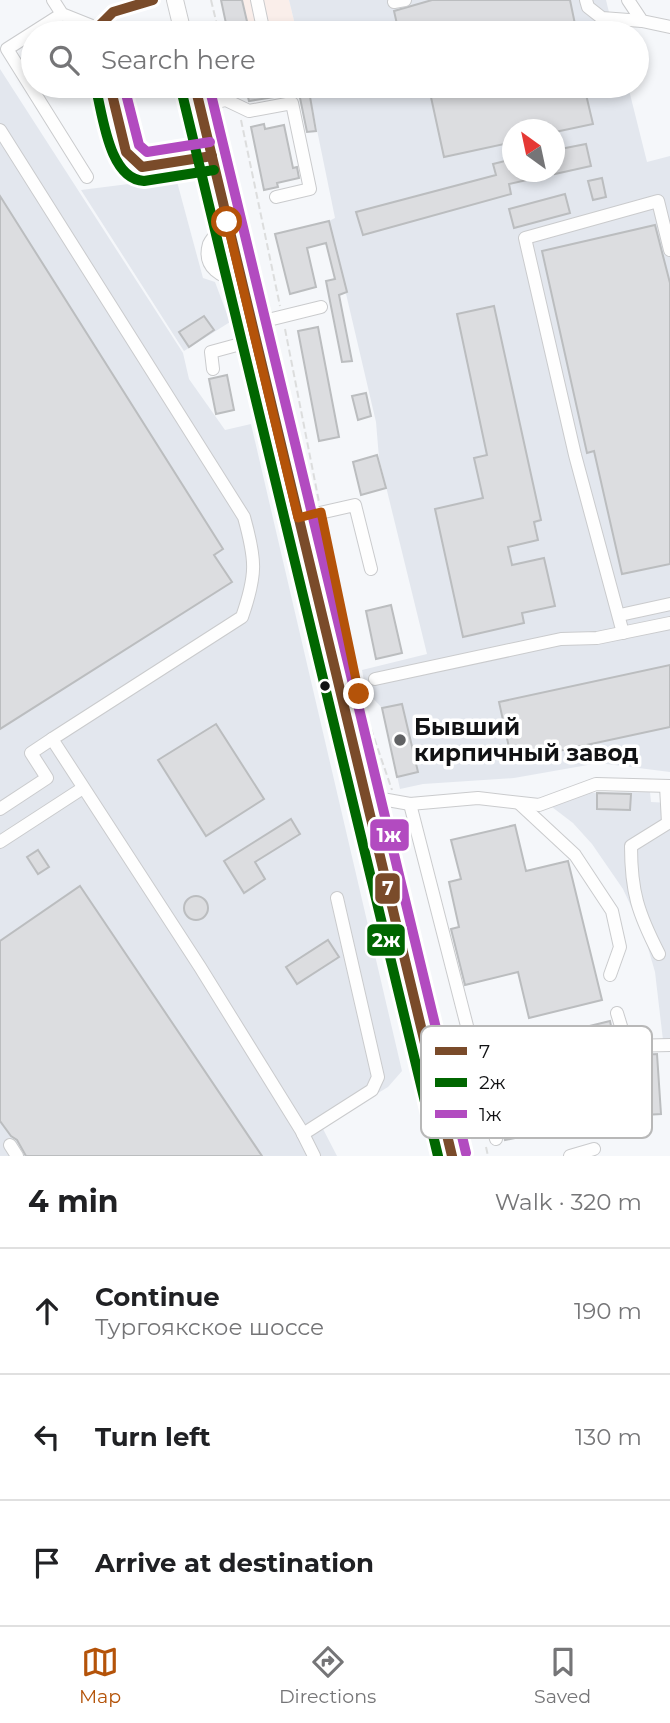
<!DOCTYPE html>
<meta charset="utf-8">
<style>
body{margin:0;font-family:Montserrat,sans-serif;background:#f2f2f2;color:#202124}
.compass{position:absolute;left:502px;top:119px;width:63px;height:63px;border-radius:50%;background:#fff;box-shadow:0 4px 10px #0003;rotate:327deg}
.stop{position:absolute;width:21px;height:21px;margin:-16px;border:5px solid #b45309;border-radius:50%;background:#fff}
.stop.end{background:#b45309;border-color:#fff;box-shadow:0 2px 7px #0008}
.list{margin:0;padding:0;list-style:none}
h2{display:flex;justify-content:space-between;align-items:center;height:91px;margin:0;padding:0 28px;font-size:30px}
h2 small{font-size:23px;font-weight:400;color:#757577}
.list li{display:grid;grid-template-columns:46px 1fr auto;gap:21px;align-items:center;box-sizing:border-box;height:126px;padding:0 28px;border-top:2px solid #e0e0e0}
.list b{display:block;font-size:26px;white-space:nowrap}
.list p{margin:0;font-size:23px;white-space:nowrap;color:#757577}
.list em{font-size:23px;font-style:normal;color:#757577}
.icon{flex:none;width:38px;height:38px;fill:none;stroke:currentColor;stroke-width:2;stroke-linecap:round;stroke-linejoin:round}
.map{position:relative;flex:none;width:670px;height:1156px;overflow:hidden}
.search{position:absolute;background:#fff;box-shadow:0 4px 10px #0003;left:21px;right:21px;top:21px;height:77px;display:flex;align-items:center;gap:18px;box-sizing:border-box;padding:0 24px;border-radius:38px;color:#757577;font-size:26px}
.sheet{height:469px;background:#fff}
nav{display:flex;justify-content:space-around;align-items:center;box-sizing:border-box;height:98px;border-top:2px solid #e0e0e0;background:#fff;font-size:19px;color:#757577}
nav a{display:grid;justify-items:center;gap:4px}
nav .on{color:#b45309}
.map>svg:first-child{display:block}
.commercial{fill:#faeeea}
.built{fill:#e3e7ee;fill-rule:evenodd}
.building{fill:#dcdde0;stroke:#bbbdbf;stroke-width:2}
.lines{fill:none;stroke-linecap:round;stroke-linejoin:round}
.minor-casing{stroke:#cacbcd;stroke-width:14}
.major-casing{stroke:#cacbcd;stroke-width:18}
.path{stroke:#dcdddd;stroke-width:2;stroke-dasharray:7 3.5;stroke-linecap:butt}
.minor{stroke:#fefefe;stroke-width:12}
.major{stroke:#fefefe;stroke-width:16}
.bus-1-casing{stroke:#fff;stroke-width:16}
.bus-2-casing{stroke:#fff;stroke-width:16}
.bus-3-casing{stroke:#fff;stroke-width:16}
.bus-1{stroke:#7a4b2a;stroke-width:10}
.bus-2{stroke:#060;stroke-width:10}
.bus-3{stroke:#b24bc0;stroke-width:10}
.route{stroke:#b45309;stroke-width:9}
.bus-dot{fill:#111214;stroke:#fff;stroke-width:2.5}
.poi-dot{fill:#616264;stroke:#fff;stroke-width:2.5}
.labels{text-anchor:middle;stroke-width:7;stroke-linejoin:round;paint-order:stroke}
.poi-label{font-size:23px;font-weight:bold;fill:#111214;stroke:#fff;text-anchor:start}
.key{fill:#fff;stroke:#b8b8b8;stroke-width:2}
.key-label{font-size:19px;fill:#111214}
.line-badge{stroke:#fff;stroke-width:2.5}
.badge-label{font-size:19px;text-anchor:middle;font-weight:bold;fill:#fff}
</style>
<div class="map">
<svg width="670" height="1156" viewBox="0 0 670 1156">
<rect width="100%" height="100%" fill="#f5f7fa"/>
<polygon class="commercial" points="221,0 289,0 297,33 228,33"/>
<g class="built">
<polygon points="289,0 606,0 614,33 297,33"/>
<polygon points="0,69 183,353 189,379 225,430 251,424 402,1071 388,1087 322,1127 337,1156 0,1156"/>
<path d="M308 86H628L647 162 670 156V772L599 763 514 778 423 784 400 789 382 708 366 691 362 670 427 654 379 458 376 422 329 221 335 218ZM512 130H554V172H512Z"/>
<polygon points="176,178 203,278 215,282 230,322 184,351 81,190"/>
<polygon points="650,792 651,802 670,803 670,1038 663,1040 655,972 644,934 623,889 592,844 573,823 552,807 580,793"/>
</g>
<g class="building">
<polygon points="221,0 242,0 249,30 228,33"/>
<polygon points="432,0 570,0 576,29 557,33 399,33 394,11"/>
<polygon points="245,86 312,86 313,90 309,91 316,131 307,132 299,93 249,101"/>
<polygon points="437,86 584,86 593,124 555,132 555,130 513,130 513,142 444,157 429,88"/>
<polygon points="264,124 265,129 284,125 293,168 297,167 299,178 277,183 278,187 264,190 251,127"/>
<polygon points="586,144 591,166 555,174 555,150"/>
<polygon points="513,159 513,172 548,172 549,175 509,184 511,194 363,235 356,212 496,175 493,164"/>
<polygon points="602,178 606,197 593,200 588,181"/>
<polygon points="565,194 570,213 514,228 509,209"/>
<polygon points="0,196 223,549 214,555 232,582 0,729"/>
<polygon points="329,221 347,292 339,295 352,361 342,362 326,281 335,279 326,243 307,248 316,287 290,294 275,234"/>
<polygon points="655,225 670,283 670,564 622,574 594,451 587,453 542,251"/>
<polygon points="494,306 541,520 534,522 538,540 508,547 512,565 544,558 555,606 522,613 524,623 463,637 435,509 483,498 474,458 487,455 457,314"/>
<polygon points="204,316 214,330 189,347 179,332"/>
<polygon points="318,327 339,437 319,441 298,331"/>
<polygon points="227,375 234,410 216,414 209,379"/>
<polygon points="366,393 371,416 358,420 352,396"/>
<polygon points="377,455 386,488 361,495 353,462"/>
<polygon points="391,605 402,653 376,659 366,611"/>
<polygon points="670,665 670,727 512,761 499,702"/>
<polygon points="402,704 418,772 397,777 382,708"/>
<polygon points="216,724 264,799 206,836 158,760"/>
<polygon points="597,793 631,794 630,810 597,809"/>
<polygon points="291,819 300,834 255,862 265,879 244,893 224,861"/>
<polygon points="515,825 526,871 568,861 602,1000 529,1018 518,972 465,985 451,929 459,927 449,882 461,879 451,840"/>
<polygon points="38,850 49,867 38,874 27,857"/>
<polygon points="80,886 262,1156 26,1156 17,1140 11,1136 0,1121 0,941"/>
<circle cx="196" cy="908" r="12"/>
<polygon points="328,940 339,957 297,984 286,967"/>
<polygon points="610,1021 617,1055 574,1066 565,1032"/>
<polygon points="494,1031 520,1137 505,1140 478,1035"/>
<polygon points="657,1054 661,1114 645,1115 641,1055"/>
</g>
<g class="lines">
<defs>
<g id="minor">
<polyline points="53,0 62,14 97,28"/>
<polyline points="257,0 264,33"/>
<polyline points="586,0 588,7 602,18 642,21"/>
<polyline points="628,0 642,21 670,27"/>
<polyline points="394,2 405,0"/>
<polyline points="62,14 7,49 87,177"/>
<polyline points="98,33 97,28 113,12 153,0"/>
<polyline points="110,86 126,152 142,167 212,156"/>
<polyline points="200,105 226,100 249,111 292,103 310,189 276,197"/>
<path d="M0 130 244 517C256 560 257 574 242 617L52 739 200 967 301 1130 314 1156"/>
<path d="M227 222C222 228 212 237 209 244 202 268 222 278 241 281"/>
<polyline points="252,324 321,307"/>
<polyline points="213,369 211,352 255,340"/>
<polyline points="298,518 355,505 371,569"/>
<polyline points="620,615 670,604"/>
<polyline points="623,633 575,455 525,238 658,201 670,250"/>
<polyline points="375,679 561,639 597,638 670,623"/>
<polyline points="366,803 382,799 410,804 478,798 539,805 596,784 670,786"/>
<polyline points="519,803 575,855 612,911 620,947 610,975"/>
<polyline points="410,804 496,1139"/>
<polyline points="0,809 47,778 31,753 52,739"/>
<polyline points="0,842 83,788"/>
<path d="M659 954C638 913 631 892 631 846L668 823 666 786"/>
<polyline points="627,1046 670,1045"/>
<polyline points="546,1093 623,1071 627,1046 617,1013"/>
<polyline points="303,1134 372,1090 378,1077 337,898"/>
<polyline points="10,1145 17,1156"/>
<polyline points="570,1156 594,1149"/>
</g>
<g id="major">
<polyline points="175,0 183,33"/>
<polyline points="195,86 452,1156"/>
</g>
</defs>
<use href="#minor" class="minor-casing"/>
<use href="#major" class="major-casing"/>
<g class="path">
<polyline points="211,0 219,33"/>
<polyline points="241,120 280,306"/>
<polyline points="285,329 319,502"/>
<polyline points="324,524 359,694 392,790"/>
<polyline points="486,1147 488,1156"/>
</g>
<use href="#minor" class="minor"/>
<use href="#major" class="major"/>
<defs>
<g id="bus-1">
<polyline points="98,33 97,28 113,12 153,0"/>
<polyline points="110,86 126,152 142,167 212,156"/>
<polyline points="195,86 452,1156"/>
</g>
<g id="bus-2">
<path d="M96 89C103 116 109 179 144 181L214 170"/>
<polyline points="181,89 438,1156"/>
</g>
<g id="bus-3">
<polyline points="124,86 139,145 147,152 210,142"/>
<polyline points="209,86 466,1153"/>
</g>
</defs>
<use href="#bus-1" class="bus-1-casing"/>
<use href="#bus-2" class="bus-2-casing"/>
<use href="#bus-3" class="bus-3-casing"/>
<use href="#bus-1" class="bus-1"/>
<use href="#bus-2" class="bus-2"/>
<use href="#bus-3" class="bus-3"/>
</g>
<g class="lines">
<polyline class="route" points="227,222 298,518 321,512 359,694"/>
</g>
<circle class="bus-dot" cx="325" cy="686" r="6"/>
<circle class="poi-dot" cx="400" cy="740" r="7"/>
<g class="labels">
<g class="poi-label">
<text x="414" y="735">Бывший<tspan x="414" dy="26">кирпичный завод</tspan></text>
</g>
</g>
<rect x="421" y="1026" width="231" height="112" rx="10" class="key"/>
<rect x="435" y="1047" width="32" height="8" fill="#7a4b2a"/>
<rect x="435" y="1078" width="32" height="9" fill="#060"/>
<rect x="435" y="1110" width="32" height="8" fill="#b24bc0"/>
<g class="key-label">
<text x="479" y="1058">7</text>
<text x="479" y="1089">2ж</text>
<text x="479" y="1121">1ж</text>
</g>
<g class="line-badge">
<rect x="369" y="818" width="41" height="34" rx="7" fill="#b24bc0"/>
<rect x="374" y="872" width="27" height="33" rx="7" fill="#7a4b2a"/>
<rect x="366" y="923" width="40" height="34" rx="7" fill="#060"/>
</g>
<g class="badge-label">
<text x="389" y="842">1ж</text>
<text x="388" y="895">7</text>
<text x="386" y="947">2ж</text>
</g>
</svg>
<svg class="compass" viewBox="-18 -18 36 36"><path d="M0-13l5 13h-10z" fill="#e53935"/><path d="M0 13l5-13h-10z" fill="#757577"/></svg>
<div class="stop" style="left:227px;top:222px"></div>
<div class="stop end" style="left:359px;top:694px"></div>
<div class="search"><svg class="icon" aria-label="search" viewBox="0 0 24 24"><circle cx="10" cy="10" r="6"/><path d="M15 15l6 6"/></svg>Search here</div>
</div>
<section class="sheet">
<h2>4 min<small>Walk · 320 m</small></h2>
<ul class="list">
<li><svg class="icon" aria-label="ahead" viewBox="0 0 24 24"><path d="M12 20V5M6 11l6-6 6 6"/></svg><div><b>Continue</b><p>Тургоякское шоссе</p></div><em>190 m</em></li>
<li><svg class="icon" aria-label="left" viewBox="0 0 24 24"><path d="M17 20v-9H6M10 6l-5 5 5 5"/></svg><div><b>Turn left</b></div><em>130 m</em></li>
<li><svg class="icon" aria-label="arrive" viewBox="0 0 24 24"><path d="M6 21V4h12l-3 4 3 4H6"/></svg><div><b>Arrive at destination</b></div></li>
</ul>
</section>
<nav>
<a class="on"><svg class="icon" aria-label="map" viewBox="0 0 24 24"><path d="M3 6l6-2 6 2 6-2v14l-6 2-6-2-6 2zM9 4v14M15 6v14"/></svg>Map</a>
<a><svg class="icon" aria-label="directions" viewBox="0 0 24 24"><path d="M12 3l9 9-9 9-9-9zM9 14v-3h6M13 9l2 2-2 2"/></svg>Directions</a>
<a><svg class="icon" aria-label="saved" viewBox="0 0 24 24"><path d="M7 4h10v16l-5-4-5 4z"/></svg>Saved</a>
</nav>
